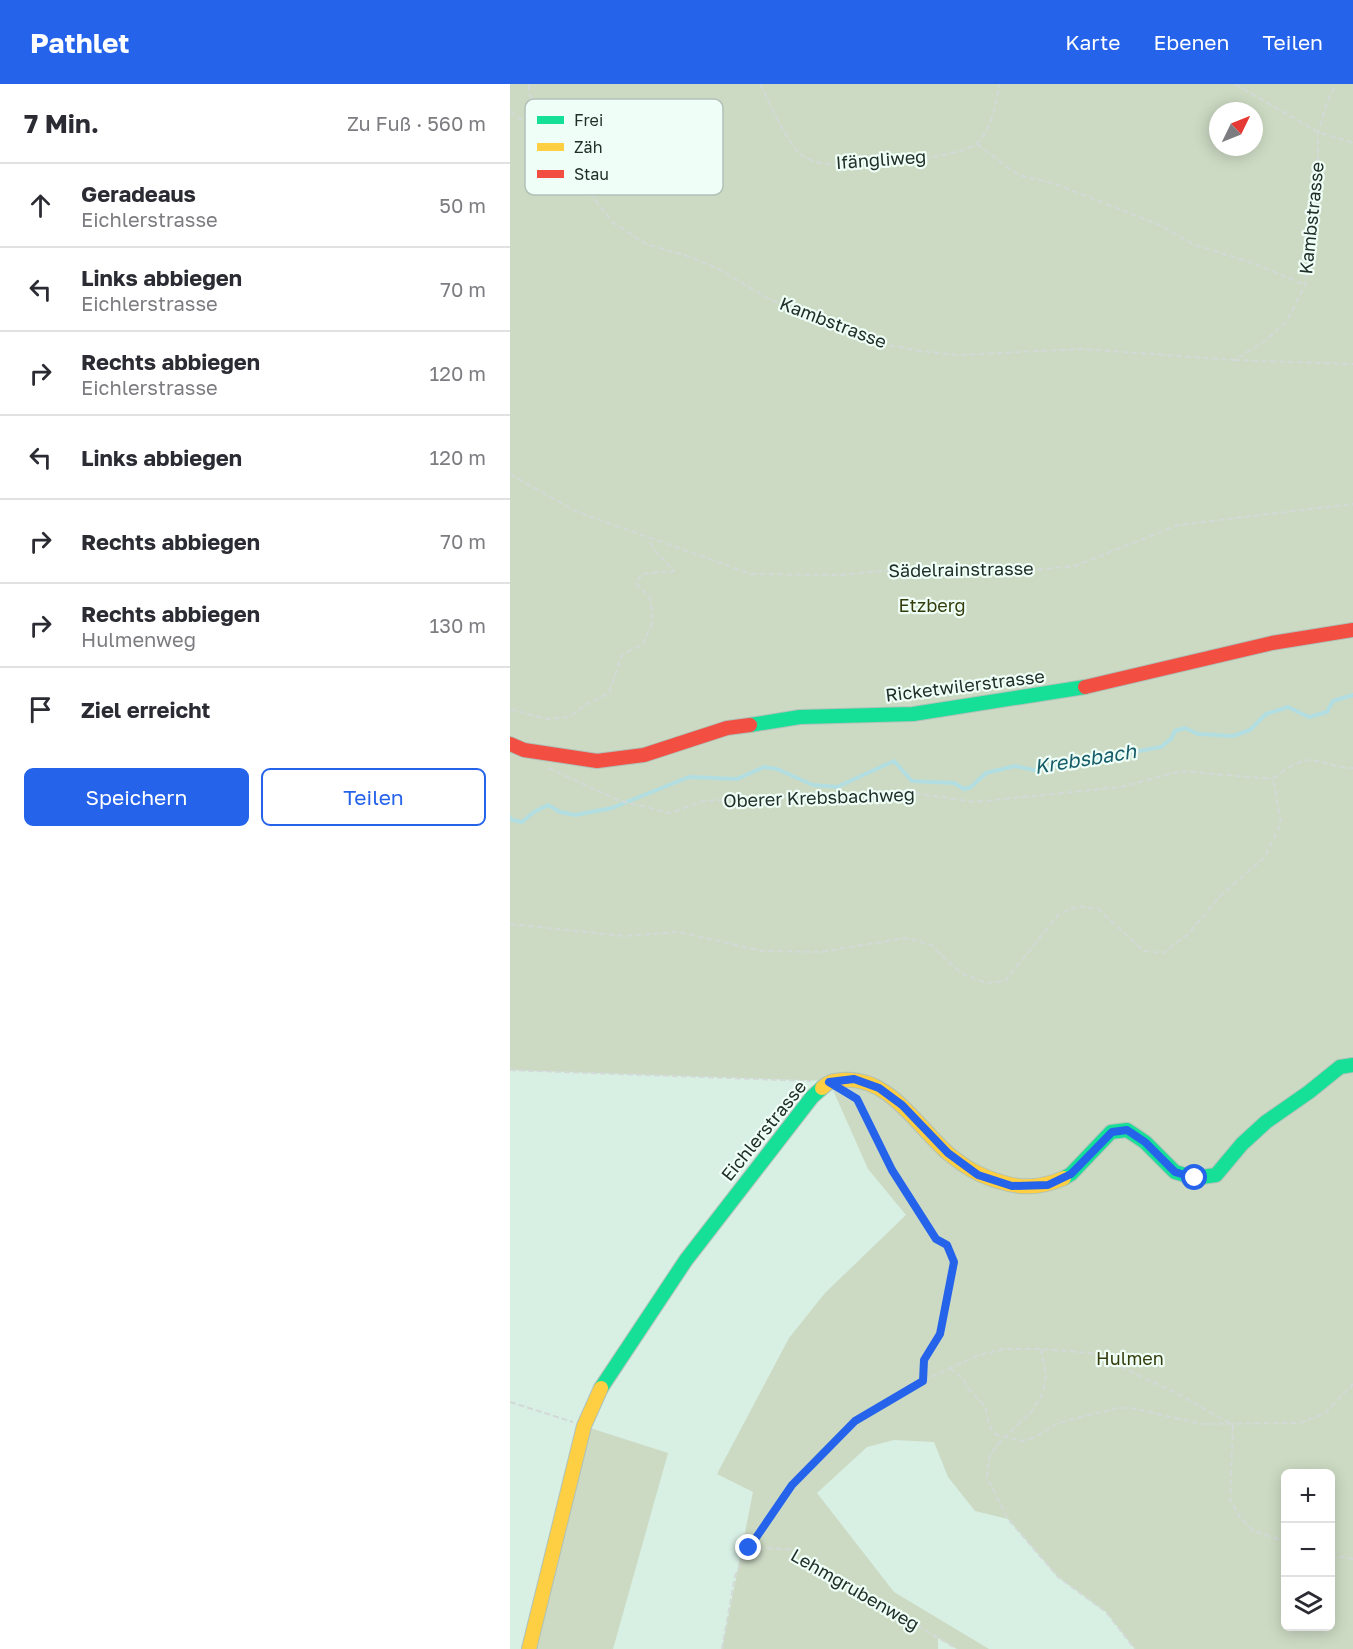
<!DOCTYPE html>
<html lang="de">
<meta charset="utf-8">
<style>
body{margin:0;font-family:"Golos Text",sans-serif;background:#f2f2f3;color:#2b2b33}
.controls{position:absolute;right:18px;bottom:18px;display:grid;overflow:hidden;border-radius:9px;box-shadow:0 3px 15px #0003}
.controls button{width:54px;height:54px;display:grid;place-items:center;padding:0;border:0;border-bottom:2px solid #e1e1e2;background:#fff;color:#2b2b33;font:30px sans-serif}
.compass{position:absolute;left:699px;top:18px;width:54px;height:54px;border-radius:50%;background:#fff;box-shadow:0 3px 15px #0003;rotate:47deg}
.stop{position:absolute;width:18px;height:18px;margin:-14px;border:4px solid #2563eb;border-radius:50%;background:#fff}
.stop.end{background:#2563eb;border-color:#fff;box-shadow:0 2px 6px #0008}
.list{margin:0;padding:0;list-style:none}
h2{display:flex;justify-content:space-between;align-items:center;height:78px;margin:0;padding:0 24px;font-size:26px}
h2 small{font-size:20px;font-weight:400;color:#7c7c81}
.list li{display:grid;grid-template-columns:39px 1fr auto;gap:18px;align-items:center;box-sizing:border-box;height:84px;padding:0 24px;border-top:2px solid #e1e1e2}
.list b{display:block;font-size:22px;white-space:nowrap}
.list p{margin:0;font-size:20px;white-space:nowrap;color:#7c7c81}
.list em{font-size:20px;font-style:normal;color:#7c7c81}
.actions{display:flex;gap:12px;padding:18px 24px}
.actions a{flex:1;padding:14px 0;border:2px solid #2563eb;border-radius:9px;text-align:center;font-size:21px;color:#2563eb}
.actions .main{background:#2563eb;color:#fff}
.icon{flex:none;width:33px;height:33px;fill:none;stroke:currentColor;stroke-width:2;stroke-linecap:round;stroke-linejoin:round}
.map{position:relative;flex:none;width:843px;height:1565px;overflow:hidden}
header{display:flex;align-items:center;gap:36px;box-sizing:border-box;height:84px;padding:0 30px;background:#2563eb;color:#fff}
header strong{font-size:28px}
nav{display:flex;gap:33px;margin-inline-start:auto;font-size:21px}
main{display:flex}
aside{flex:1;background:#fff}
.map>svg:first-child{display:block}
.green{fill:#ccdac3;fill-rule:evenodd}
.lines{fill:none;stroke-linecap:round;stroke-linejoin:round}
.stream{stroke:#b2dee2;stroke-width:4}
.fast-casing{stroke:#b0c2b9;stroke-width:16}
.slow-casing{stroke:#b0c2b9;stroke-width:16}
.jam-casing{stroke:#b0c2b9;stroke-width:16}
.path{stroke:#d2d9d6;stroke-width:2;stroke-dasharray:6 3;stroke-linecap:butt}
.fast{stroke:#16e098;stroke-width:14}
.slow{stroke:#ffcf43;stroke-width:14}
.jam{stroke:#f24e42;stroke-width:14}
.route{stroke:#2563eb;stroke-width:8}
.labels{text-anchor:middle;stroke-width:4.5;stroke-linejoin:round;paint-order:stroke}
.street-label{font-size:18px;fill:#203029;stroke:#effff7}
.park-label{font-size:18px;fill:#353c0b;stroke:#effff7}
.water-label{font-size:20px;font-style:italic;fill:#155c68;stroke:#effff7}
.key{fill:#effff7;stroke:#b1c1b9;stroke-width:1.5}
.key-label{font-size:16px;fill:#203029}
</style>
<header>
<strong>Pathlet</strong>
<nav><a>Karte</a><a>Ebenen</a><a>Teilen</a></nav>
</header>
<main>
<aside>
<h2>7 Min.<small>Zu Fuß · 560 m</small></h2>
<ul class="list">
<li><svg class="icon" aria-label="ahead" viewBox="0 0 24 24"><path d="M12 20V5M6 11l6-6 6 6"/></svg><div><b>Geradeaus</b><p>Eichlerstrasse</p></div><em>50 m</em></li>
<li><svg class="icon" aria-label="left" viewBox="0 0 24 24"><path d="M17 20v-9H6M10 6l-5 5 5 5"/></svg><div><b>Links abbiegen</b><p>Eichlerstrasse</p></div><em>70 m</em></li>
<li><svg class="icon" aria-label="right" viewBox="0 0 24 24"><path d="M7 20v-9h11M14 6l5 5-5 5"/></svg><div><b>Rechts abbiegen</b><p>Eichlerstrasse</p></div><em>120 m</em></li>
<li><svg class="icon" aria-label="left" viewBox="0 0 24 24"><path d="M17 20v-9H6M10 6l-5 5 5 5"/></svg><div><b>Links abbiegen</b></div><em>120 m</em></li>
<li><svg class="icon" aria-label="right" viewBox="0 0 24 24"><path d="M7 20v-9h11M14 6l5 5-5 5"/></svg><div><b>Rechts abbiegen</b></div><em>70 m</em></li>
<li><svg class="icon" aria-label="right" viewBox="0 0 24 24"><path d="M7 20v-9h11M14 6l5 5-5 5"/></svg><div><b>Rechts abbiegen</b><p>Hulmenweg</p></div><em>130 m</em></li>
<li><svg class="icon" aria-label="arrive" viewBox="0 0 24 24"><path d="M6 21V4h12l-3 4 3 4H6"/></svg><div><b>Ziel erreicht</b></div></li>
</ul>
<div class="actions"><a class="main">Speichern</a><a>Teilen</a></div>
</aside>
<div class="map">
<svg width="843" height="1565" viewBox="0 0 843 1565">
<rect width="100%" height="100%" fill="#d8efe4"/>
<g class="green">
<path d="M0 0H843V1565H625L596 1528 548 1493 498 1435 465 1427 438 1393 424 1358 384 1356 357 1363 307 1409 384 1508 479 1565H447L428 1554V1565H212L243 1408 207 1390 279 1254 315 1209 396 1131 358 1085 319 997 0 986ZM708 27H744V63H708ZM776 1390H820V1542H776Z"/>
<polygon points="74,1342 158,1369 103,1565 19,1565"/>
</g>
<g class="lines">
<polyline class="stream" points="0,733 2,736 12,738 24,728 38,721 50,728 65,731 102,724 179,693 227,695 254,683 267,685 303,701 327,703 384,677 402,697 444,699 454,705 461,703 476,689 505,682 524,686 651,663 661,655 665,647 675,644 688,650 723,652 740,646 756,630 778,623 799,633 817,628 823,617 843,611"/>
<defs>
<g id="fast">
<polyline points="240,641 290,633 403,630 575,603"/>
<polyline points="554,1094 561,1090 601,1048 617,1046 635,1058 665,1088 685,1094 706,1091 732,1060 756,1038 799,1008 830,983 843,981"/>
<polyline points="91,1304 176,1176 302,1013 312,1004"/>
</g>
<g id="slow">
<path d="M312 1004C319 997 323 997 332 996 380 992 407 1043 439 1070 456 1084 470 1092 491 1098 512 1105 534 1103 554 1094"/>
<polyline points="19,1565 74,1342 91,1304"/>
</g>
<g id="jam">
<polyline points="575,603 762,559 843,546"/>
<polyline points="0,660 14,666 87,677 134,671 217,644 240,641"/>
</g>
</defs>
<use href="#fast" class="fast-casing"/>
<use href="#slow" class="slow-casing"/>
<use href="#jam" class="jam-casing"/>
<g class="path">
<polyline points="19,0 19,9 31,33 63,87 102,138 136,160 177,172 205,183 259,215 312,238 368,259 410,267 448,271 572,265 724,276 755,257 777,237 795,201 808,103 808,48 818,16 826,0"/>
<path d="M250 0C258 15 277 58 288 68 296 76 312 80 323 81 348 81 451 75 467 59 483 44 485 20 490 0"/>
<polyline points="725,0 808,48 843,59"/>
<polyline points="0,27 18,41 59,83"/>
<polyline points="467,60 508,91 543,99 647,140 685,161 743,179 795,201"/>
<polyline points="724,276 843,280"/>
<polyline points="0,390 65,427 241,490 329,491 415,483 492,489 565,482 668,441 843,420"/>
<polyline points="0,625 37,635 60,633 75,621 99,609 112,571 133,560 143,537 140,514 126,499 132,490 164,487 145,467 138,454"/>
<polyline points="38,684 108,716 160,729 194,717 392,707 464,718 611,703 671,687 763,695"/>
<path d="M0 840 114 852 169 848 252 867 310 868 397 854 421 861 451 889 476 899 495 897 549 830 569 822 588 825 634 867 653 869 678 850 711 811 755 773 771 739 763 695C773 687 787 676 801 676 815 677 828 685 843 684"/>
<polyline points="0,986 301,997"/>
<path d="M339 1010C361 1024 370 1064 382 1087 395 1110 411 1132 426 1154L437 1161 444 1178 431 1250 414 1276 413 1297"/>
<polyline points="531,1265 536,1291 533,1309 522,1327 489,1359 479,1373 477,1393 498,1435 548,1493 596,1528 625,1565"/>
<polyline points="440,1284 453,1295 457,1303 475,1322 479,1341 485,1350 512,1357 523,1354 548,1339 607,1324 621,1324 692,1340 789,1339 814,1330 843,1300"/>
<polyline points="0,1318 63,1338"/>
<polyline points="723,1341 720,1416 730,1433 742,1446 776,1458"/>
<polyline points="239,1464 278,1465 447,1565"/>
<polyline points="820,1471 843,1475"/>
<polyline points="212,1565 225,1492 239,1464 281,1401 345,1337 398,1304 466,1272 494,1265 531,1265 582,1269 670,1311 723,1341"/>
</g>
<use href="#fast" class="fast"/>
<use href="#slow" class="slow"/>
<use href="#jam" class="jam"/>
</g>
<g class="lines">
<polyline class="route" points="239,1464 282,1401 345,1337 413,1297 414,1276 430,1250 444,1178 437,1161 426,1155 382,1086 347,1015 319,998 344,995 369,1004 392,1021 438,1069 468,1091 502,1102 538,1101 561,1090 602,1048 617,1046 635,1058 665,1088 685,1094"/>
</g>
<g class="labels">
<g class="street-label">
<text transform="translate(371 76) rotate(-4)" y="6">Ifängliweg</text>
<text transform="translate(802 134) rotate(-84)" y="6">Kambstrasse</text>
<text transform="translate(323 239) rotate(21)" y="6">Kambstrasse</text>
<text transform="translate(451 486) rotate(-1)" y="6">Sädelrainstrasse</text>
<text transform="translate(455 602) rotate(-7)" y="6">Ricketwilerstrasse</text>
<text transform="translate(309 714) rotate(-2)" y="6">Oberer Krebsbachweg</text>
<text transform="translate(254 1047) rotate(-51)" y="6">Eichlerstrasse</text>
<text transform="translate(345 1506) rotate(30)" y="6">Lehmgrubenweg</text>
</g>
<g class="park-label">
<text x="422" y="528">Etzberg</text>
<text x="620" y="1281">Hulmen</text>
</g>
<g class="water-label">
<text transform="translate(575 675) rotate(-9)" y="7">Krebsbach</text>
</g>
</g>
<rect x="15" y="15" width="198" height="96" rx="9" class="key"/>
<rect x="27" y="32" width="27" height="8" fill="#16e098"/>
<rect x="27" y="59" width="27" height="8" fill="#ffcf43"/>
<rect x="27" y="86" width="27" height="8" fill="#f24e42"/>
<g class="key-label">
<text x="64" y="42">Frei</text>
<text x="64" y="69">Zäh</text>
<text x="64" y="96">Stau</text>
</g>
</svg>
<div class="controls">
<button>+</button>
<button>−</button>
<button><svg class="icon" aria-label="layers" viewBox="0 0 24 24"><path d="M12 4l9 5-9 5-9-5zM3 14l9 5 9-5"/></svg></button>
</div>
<svg class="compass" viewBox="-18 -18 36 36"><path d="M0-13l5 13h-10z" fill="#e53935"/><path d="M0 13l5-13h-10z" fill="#7c7c81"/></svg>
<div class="stop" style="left:685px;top:1094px"></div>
<div class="stop end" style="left:239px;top:1464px"></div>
</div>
</main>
